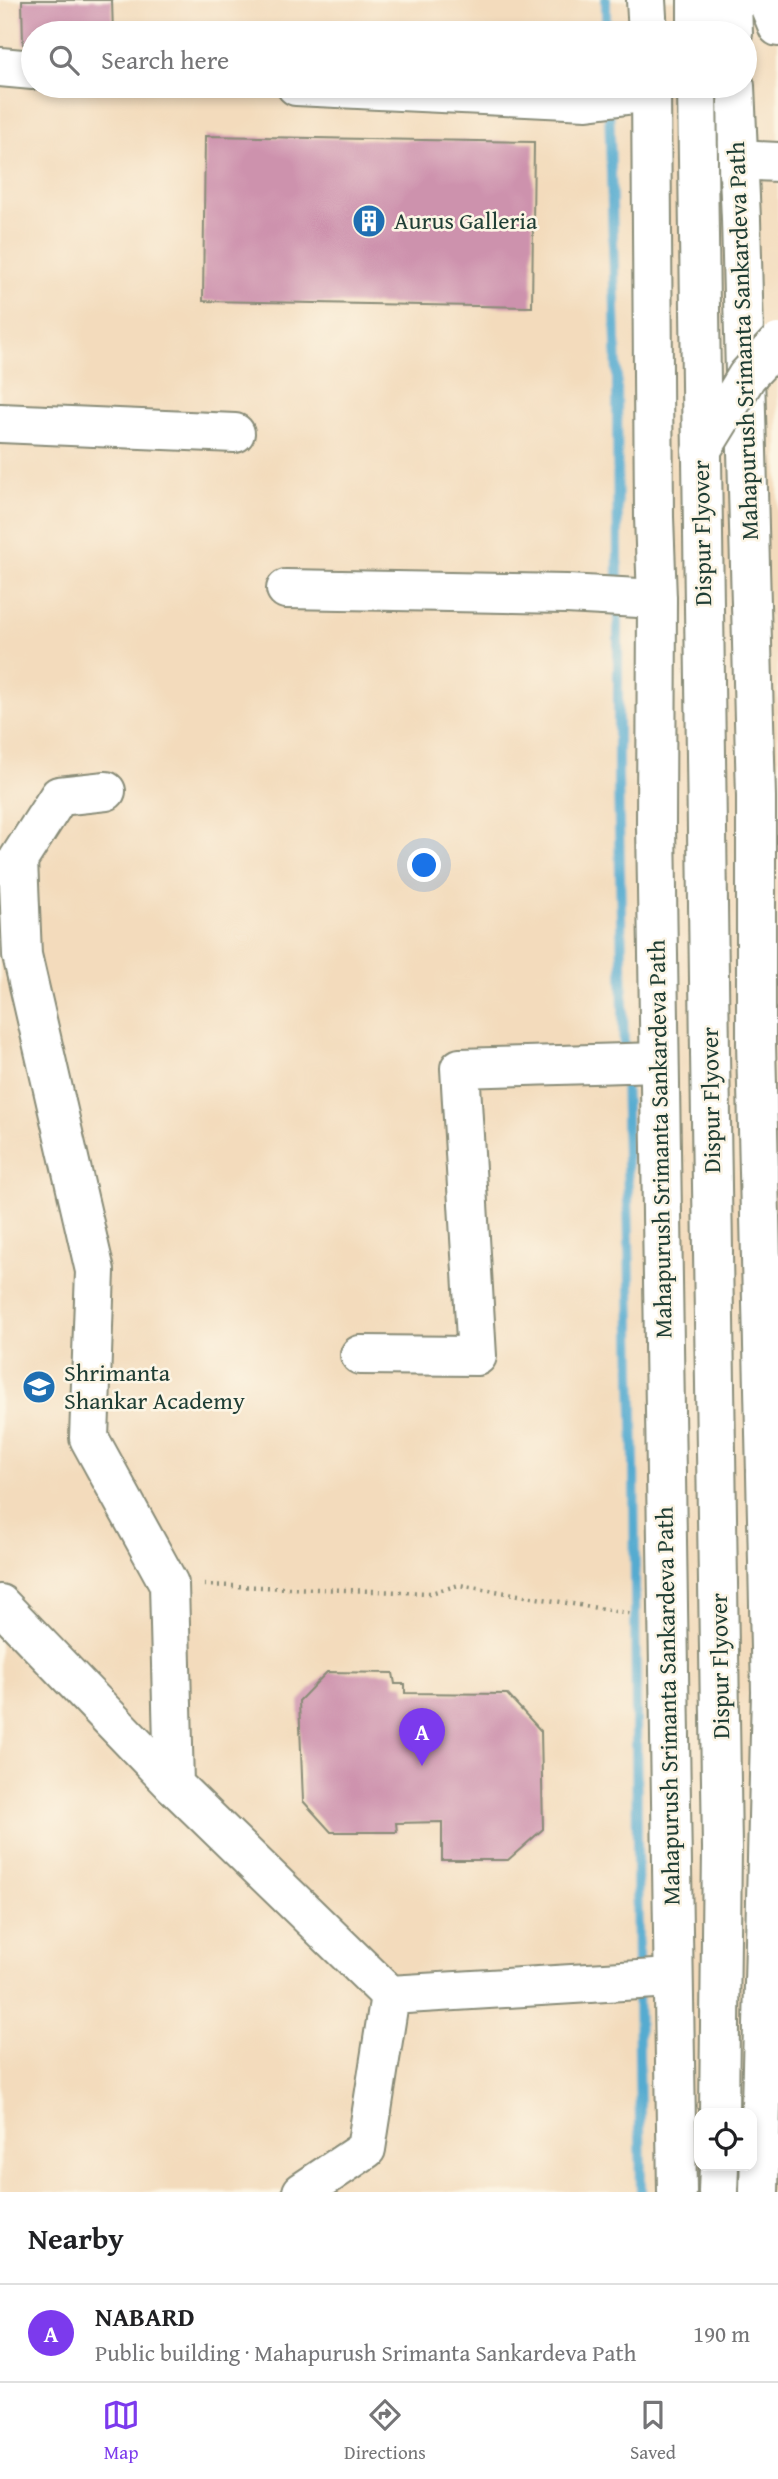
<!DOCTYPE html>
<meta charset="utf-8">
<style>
body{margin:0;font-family:"Gentium Book Plus",serif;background:#f6f6f6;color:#202124}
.controls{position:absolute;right:21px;bottom:21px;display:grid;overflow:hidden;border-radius:14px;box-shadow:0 4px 10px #0003}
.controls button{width:63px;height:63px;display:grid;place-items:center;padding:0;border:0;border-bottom:2px solid #e0e0e0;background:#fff;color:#202124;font:35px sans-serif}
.you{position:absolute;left:425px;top:866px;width:24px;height:24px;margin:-18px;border:5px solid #fff;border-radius:50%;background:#1a73e8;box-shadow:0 0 0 10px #1a73e833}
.badge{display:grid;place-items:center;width:46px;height:46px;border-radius:50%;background:#7c3aed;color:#fff;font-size:23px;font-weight:700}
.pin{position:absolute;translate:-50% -58px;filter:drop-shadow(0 2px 4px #0008)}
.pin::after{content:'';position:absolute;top:37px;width:24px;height:21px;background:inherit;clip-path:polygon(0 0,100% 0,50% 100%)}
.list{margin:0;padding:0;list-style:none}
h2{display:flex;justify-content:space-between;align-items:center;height:91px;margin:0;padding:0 28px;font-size:30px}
h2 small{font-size:23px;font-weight:400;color:#757577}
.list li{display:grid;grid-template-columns:46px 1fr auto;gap:21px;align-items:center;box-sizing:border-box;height:98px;padding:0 28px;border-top:2px solid #e0e0e0}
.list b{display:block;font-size:26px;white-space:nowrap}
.list p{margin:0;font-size:23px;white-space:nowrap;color:#757577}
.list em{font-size:23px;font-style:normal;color:#757577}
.icon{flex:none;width:38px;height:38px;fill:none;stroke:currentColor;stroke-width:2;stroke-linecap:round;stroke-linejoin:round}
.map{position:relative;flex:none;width:778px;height:2192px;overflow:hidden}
.search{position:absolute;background:#fff;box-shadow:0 4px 10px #0003;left:21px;right:21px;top:21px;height:77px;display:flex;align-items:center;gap:18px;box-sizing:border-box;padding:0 24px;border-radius:38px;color:#757577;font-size:26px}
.sheet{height:189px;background:#fff}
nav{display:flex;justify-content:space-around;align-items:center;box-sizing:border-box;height:98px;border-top:2px solid #e0e0e0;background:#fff;font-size:19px;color:#757577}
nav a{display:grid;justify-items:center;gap:4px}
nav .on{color:#7c3aed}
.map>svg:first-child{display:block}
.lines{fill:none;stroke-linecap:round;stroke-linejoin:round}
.stream{stroke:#54abd0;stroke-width:10}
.building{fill:#cd92ad}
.minor-casing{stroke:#898c78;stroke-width:42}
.major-casing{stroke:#898c78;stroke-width:42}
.path{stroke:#898c78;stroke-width:4.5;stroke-dasharray:2 5;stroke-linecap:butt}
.minor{stroke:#fff;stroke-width:38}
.major{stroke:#fff;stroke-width:38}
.major-bridge-casing{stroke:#898c78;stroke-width:42;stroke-linecap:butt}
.major-bridge{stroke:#fff;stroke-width:38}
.labels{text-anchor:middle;stroke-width:5;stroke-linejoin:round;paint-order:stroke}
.poi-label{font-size:24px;fill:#1f3d34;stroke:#fcf5e5;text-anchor:start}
.street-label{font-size:24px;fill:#1f3d34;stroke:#fcf5e5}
</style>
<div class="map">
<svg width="778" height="2192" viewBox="0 0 778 2192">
<rect width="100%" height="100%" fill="#fcf5e5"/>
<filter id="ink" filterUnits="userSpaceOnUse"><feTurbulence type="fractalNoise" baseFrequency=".0143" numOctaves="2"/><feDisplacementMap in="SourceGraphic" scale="14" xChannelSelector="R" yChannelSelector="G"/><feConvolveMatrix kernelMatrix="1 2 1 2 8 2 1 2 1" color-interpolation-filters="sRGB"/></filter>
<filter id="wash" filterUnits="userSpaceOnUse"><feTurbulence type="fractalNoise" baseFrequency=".00686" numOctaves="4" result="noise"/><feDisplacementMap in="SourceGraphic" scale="28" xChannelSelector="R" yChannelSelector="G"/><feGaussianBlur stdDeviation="1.57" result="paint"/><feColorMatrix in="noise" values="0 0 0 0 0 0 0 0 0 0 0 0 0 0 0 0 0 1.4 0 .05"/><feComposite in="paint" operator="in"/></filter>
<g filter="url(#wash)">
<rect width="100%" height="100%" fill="#f3dbbc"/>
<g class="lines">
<g class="stream">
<polyline points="606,0 606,33"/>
<polyline points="609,104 617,376 618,589"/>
<polyline points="618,604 618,779 624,1055"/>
<polyline points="625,1070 634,1459 638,1971"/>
<polyline points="638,1986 641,2192"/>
</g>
</g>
<g id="blocks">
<g class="building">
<polygon points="22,0 112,0 113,33 33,33 33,44 23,44"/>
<polygon points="205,136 534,142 532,307 203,301"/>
<polygon points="327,1672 393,1673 395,1684 405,1684 405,1693 507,1694 541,1731 543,1829 508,1860 442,1860 442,1822 396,1823 397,1832 331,1832 303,1801 299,1701"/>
</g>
</g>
</g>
<g filter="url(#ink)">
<use href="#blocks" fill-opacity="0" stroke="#898c78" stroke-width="2"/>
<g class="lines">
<defs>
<g id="minor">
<polyline points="0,67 33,70"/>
<polyline points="296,86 587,100 651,92"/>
<polyline points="0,423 235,433"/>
<polyline points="286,589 566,594 657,599"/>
<polyline points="106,791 59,796 18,860 22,955 95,1271 89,1438 169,1584 174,1785 390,1995 672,1978"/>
<polyline points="360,1355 477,1356 460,1068 659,1062"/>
<polyline points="0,1604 174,1785"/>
<polyline points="302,2192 366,2149 390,1995"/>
</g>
<g id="major">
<polyline points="646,0 648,33"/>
<polyline points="697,0 697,33"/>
<polyline points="732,0 733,33"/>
<polyline points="767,0 778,27"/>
<polyline points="651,86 654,517 657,599 656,824 677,2192"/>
<polyline points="735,86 741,219 756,797 756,1042 771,1692 759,2192"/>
<polyline points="714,159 778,162"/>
<polyline points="710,1053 722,1848 719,2113"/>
<polyline points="718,2192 719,2166"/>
</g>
</defs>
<use href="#minor" class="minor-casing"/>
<use href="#major" class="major-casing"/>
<polyline class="path" points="204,1585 431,1593 459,1585 633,1614"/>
<use href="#minor" class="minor"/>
<use href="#major" class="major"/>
<defs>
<g id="major-bridge">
<polyline points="697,86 710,1053"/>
<polyline points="701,451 747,376 778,343"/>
</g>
</defs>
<use href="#major-bridge" class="major-bridge-casing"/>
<use href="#major-bridge" class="major-bridge"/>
</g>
</g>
<defs>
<symbol id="building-disc" viewBox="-11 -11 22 22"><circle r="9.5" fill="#1f6fb2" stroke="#fcf5e5"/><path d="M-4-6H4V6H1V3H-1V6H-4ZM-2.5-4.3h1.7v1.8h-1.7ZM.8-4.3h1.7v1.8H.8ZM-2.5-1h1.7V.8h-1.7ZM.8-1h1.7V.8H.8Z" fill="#fff"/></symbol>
<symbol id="school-disc" viewBox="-11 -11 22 22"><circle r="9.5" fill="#1f6fb2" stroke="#fcf5e5"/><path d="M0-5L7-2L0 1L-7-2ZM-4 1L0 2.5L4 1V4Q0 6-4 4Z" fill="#fff"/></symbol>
</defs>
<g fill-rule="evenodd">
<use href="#building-disc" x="350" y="202" width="38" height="38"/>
<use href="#school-disc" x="20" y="1368" width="38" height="38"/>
</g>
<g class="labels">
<g class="poi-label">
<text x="394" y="229">Aurus Galleria</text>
<text x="64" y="1381">Shrimanta<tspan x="64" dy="28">Shankar Academy</tspan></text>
</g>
<g class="street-label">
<text transform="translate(743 341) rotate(-92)" y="8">Mahapurush Srimanta Sankardeva Path</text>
<text transform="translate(702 533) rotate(-91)" y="8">Dispur Flyover</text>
<text transform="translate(711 1100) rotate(-91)" y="8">Dispur Flyover</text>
<text transform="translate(660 1139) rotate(-91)" y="8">Mahapurush Srimanta Sankardeva Path</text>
<text transform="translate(720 1666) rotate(-91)" y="8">Dispur Flyover</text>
<text transform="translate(668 1706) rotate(-91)" y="8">Mahapurush Srimanta Sankardeva Path</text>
</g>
</g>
</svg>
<div class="controls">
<button><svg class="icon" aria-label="locate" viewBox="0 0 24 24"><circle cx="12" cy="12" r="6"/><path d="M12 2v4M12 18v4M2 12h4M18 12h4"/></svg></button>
</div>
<div class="you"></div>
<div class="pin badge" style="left:422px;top:1766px">A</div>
<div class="search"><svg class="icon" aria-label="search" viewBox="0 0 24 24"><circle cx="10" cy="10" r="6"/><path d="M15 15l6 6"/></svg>Search here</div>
</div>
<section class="sheet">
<h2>Nearby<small></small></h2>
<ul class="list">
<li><span class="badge">A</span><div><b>NABARD</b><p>Public building · Mahapurush Srimanta Sankardeva Path</p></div><em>190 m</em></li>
</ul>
</section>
<nav>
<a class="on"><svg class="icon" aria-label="map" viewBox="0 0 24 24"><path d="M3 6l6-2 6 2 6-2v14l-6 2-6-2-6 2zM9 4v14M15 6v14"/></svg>Map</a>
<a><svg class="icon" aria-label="directions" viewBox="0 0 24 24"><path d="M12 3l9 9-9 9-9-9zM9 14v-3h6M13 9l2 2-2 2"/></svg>Directions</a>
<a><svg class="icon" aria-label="saved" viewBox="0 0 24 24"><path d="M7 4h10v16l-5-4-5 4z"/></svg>Saved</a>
</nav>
